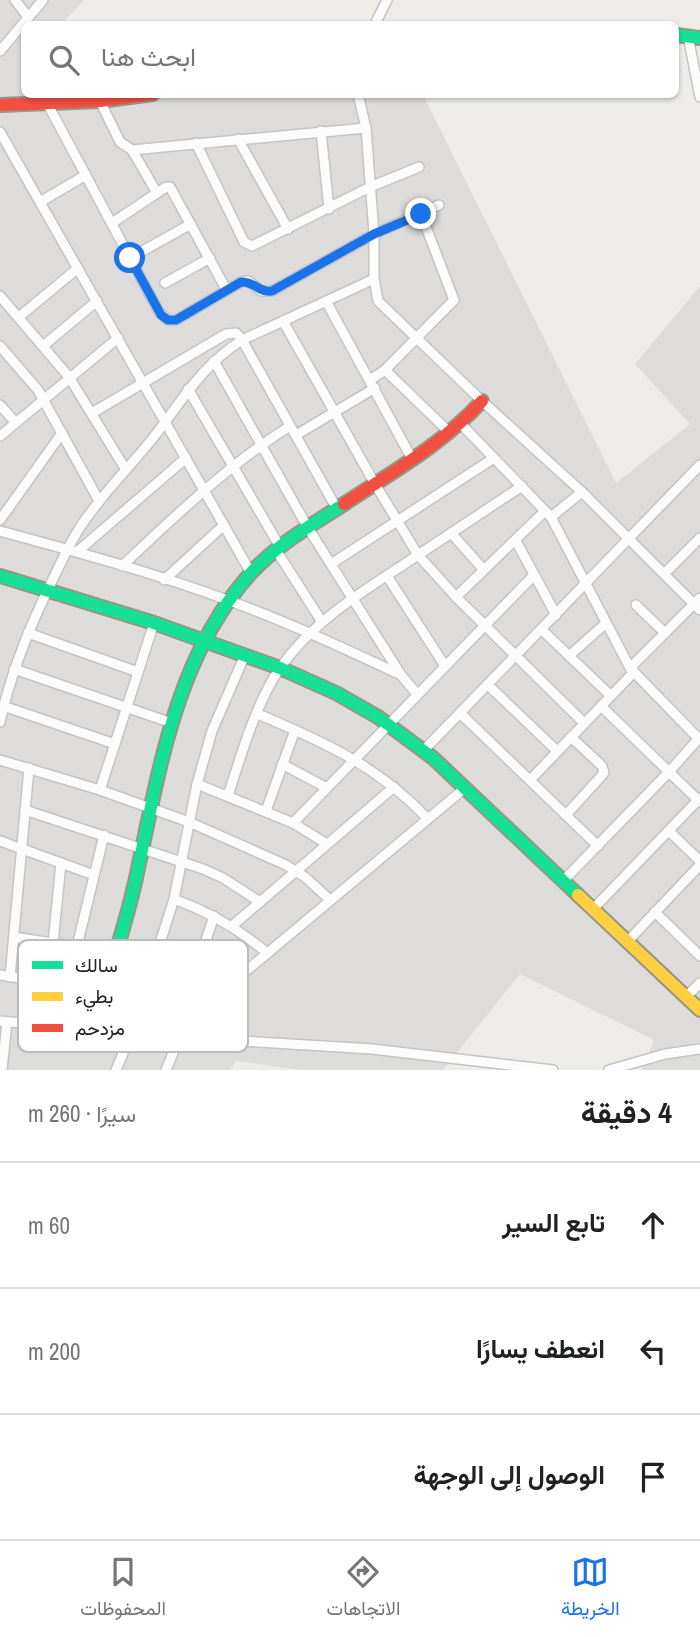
<!DOCTYPE html>
<html lang="ar">
<meta charset="utf-8">
<style>
body{margin:0;font-family:"Archivo Narrow",Vazirmatn,sans-serif;background:#f2f2f2;color:#202124;direction:rtl}
.stop{position:absolute;width:21px;height:21px;margin:-16px;border:5px solid #1a73e8;border-radius:50%;background:#fff}
.stop.end{background:#1a73e8;border-color:#fff;box-shadow:0 2px 7px #0008}
.list{margin:0;padding:0;list-style:none}
h2{display:flex;justify-content:space-between;align-items:center;height:91px;margin:0;padding:0 28px;font-size:30px}
h2 small{font-size:23px;font-weight:400;color:#757577}
.list li{display:grid;grid-template-columns:46px 1fr auto;gap:21px;align-items:center;box-sizing:border-box;height:126px;padding:0 28px;border-top:2px solid #e0e0e0}
.list b{display:block;font-size:26px;white-space:nowrap}
.list em{font-size:23px;font-style:normal;color:#757577}
.icon{flex:none;width:38px;height:38px;fill:none;stroke:currentColor;stroke-width:2;stroke-linecap:round;stroke-linejoin:round}
.map{position:relative;flex:none;width:700px;height:1070px;overflow:hidden;direction:ltr}
.search{position:absolute;background:#fff;box-shadow:0 2px 5px #0004;left:21px;right:21px;top:21px;height:77px;display:flex;align-items:center;gap:18px;box-sizing:border-box;padding:0 24px;border-radius:10px;color:#757577;font-size:26px}
.sheet{height:469px;background:#fff}
nav{display:flex;justify-content:space-around;align-items:center;box-sizing:border-box;height:98px;border-top:2px solid #e0e0e0;background:#fff;font-size:19px;color:#757577}
nav a{display:grid;justify-items:center;gap:4px}
nav .on{color:#1a73e8}
.map>svg:first-child{display:block}
.residential{fill:#dddcda}
.lines{fill:none;stroke-linecap:round;stroke-linejoin:round}
.street-casing{stroke:#c5c4c3;stroke-width:12}
.fast-casing{stroke:#959781;stroke-width:16}
.slow-casing{stroke:#959781;stroke-width:16}
.jam-casing{stroke:#959781;stroke-width:16}
.street{stroke:#fcfcfc;stroke-width:9}
.fast{stroke:#16e098;stroke-width:12}
.slow{stroke:#ffcf43;stroke-width:12}
.jam{stroke:#f24e42;stroke-width:12}
.route{stroke:#1a73e8;stroke-width:9}
.key{fill:#fff;stroke:#bcbcbc;stroke-width:2}
.key-label{font-size:19px;fill:#202020}
</style>
<div class="map">
<svg width="700" height="1070" viewBox="0 0 700 1070">
<rect width="100%" height="100%" fill="#eeece9"/>
<polygon class="residential" points="0,0 84,0 61,24 24,24 24,94 423,95 616,483 690,424 635,364 700,286 700,1070 642,1070 654,1040 520,974 443,1070 301,1070 236,1061 230,1070 0,1070"/>
<g class="lines">
<defs>
<g id="street">
<polyline points="15,0 28,17"/>
<polyline points="375,24 387,0"/>
<polyline points="688,36 700,97"/>
<polyline points="0,51 43,0"/>
<polyline points="358,94 366,128 374,234 374,279 378,301 482,401 582,492 700,610"/>
<polyline points="100,101 120,142 132,150 366,128"/>
<polyline points="47,103 159,312 168,320 176,320 241,282 248,281 261,291 272,291 374,234 439,205"/>
<polyline points="321,131 329,209"/>
<polyline points="0,132 251,573"/>
<polyline points="238,139 288,229"/>
<polyline points="196,143 244,242 252,246 370,187 419,167"/>
<polyline points="132,150 157,193"/>
<polyline points="40,202 86,175"/>
<polyline points="112,223 166,187 170,187 226,289"/>
<polyline points="130,258 191,224"/>
<polyline points="165,283 210,258"/>
<polyline points="0,296 69,377 126,470"/>
<polyline points="326,301 412,459"/>
<polyline points="19,317 78,268"/>
<polyline points="283,321 375,484 418,555 456,597 584,723"/>
<polyline points="0,346 38,390 99,501"/>
<polyline points="43,346 97,301"/>
<polyline points="214,361 308,528 401,675 417,694"/>
<polyline points="385,370 450,433"/>
<polyline points="370,380 385,370 454,300 421,214"/>
<polyline points="188,389 280,547"/>
<polyline points="0,405 15,422"/>
<polyline points="92,413 226,334 236,333 242,340 337,509"/>
<polyline points="461,424 551,517 630,668 699,739"/>
<polyline points="296,435 375,388"/>
<polyline points="0,436 118,338"/>
<polyline points="551,517 582,492"/>
<polyline points="0,520 62,433"/>
<path d="M0 531C77 552 155 573 230 601 288 622 345 649 401 675"/>
<polyline points="451,533 484,570"/>
<polyline points="516,541 556,615"/>
<polyline points="276,550 322,622"/>
<polyline points="77,552 186,458"/>
<polyline points="331,564 494,458"/>
<path d="M122 566C175 516 228 465 290 426"/>
<polyline points="664,574 700,538"/>
<polyline points="387,576 445,666"/>
<polyline points="164,580 224,525"/>
<polyline points="456,597 545,511"/>
<polyline points="636,605 665,633"/>
<polyline points="542,630 611,696"/>
<polyline points="28,633 138,672"/>
<polyline points="569,656 606,623"/>
<polyline points="630,668 700,598"/>
<polyline points="14,669 172,723"/>
<polyline points="488,685 557,751"/>
<polyline points="3,706 115,744"/>
<polyline points="601,706 700,802"/>
<polyline points="460,713 598,846"/>
<path d="M258 714C324 742 378 766 428 819"/>
<path d="M0 722C11 671 31 623 54 577 65 554 75 532 91 512 110 486 133 463 153 438 182 401 201 366 242 340L374 279"/>
<polyline points="424,750 700,465"/>
<polyline points="0,760 100,790 189,822 286,865 305,877 330,900"/>
<polyline points="282,764 327,788"/>
<polyline points="530,780 634,672"/>
<polyline points="197,784 293,823 327,844"/>
<polyline points="100,790 154,623"/>
<path d="M228 796C241 755 256 703 280 668 312 622 360 593 406 563 445 537 483 512 522 486"/>
<polyline points="25,810 203,869 223,878 260,902"/>
<polyline points="266,811 295,730"/>
<polyline points="566,815 604,773 602,766 571,737"/>
<polyline points="293,823 534,575"/>
<polyline points="669,831 700,861"/>
<polyline points="0,841 94,875"/>
<polyline points="563,881 669,772 700,737"/>
<path d="M174 899C209 912 239 929 267 953"/>
<polyline points="593,909 700,798"/>
<polyline points="655,912 700,956"/>
<polyline points="232,926 394,787"/>
<polyline points="14,937 65,945 118,949"/>
<polyline points="627,942 700,865"/>
<polyline points="53,943 61,863"/>
<polyline points="77,946 104,835"/>
<polyline points="0,975 58,984 145,989"/>
<polyline points="10,977 29,768"/>
<polyline points="686,997 700,983"/>
<polyline points="0,1021 131,1034 372,1049 553,1070"/>
<polyline points="174,1036 214,916"/>
<polyline points="2,1070 7,1022"/>
<polyline points="116,1070 131,1034 174,899 197,784 212,731 245,655"/>
<polyline points="166,1070 180,1036 203,1007 465,788"/>
<polyline points="609,1070 665,1054 700,1049"/>
</g>
<g id="fast">
<polyline points="676,35 700,38"/>
<polyline points="0,576 154,623 280,668 336,693 378,717 433,758 578,895"/>
<path d="M106 985C117 950 128 914 136 878 159 772 175 658 250 574 276 545 312 525 344 504"/>
</g>
<polyline id="slow" points="578,895 700,1010"/>
<g id="jam">
<polyline points="0,105 100,101 153,94"/>
<path d="M344 504C392 472 443 444 482 401"/>
</g>
</defs>
<use href="#street" class="street-casing"/>
<use href="#fast" class="fast-casing"/>
<use href="#slow" class="slow-casing"/>
<use href="#jam" class="jam-casing"/>
<use href="#street" class="street"/>
<use href="#fast" class="fast"/>
<use href="#slow" class="slow"/>
<use href="#jam" class="jam"/>
</g>
<g class="lines">
<path class="route" d="M130 258 161 315 168 320H176L241 282C254 281 259 293 272 291L374 234 421 214"/>
</g>
<rect x="18" y="940" width="230" height="112" rx="10" class="key"/>
<rect x="32" y="961" width="31" height="8" fill="#16e098"/>
<rect x="32" y="992" width="31" height="9" fill="#ffcf43"/>
<rect x="32" y="1024" width="31" height="8" fill="#f24e42"/>
<g class="key-label">
<text x="75" y="972">سالك</text>
<text x="75" y="1003">بطيء</text>
<text x="75" y="1035">مزدحم</text>
</g>
</svg>
<div class="stop" style="left:130px;top:258px"></div>
<div class="stop end" style="left:421px;top:214px"></div>
<div class="search"><svg class="icon" aria-label="search" viewBox="0 0 24 24"><circle cx="10" cy="10" r="6"/><path d="M15 15l6 6"/></svg>ابحث هنا</div>
</div>
<section class="sheet">
<h2>4 دقيقة<small>سيرًا · 260 m</small></h2>
<ul class="list">
<li><svg class="icon" aria-label="ahead" viewBox="0 0 24 24"><path d="M12 20V5M6 11l6-6 6 6"/></svg><div><b>تابع السير</b></div><em>60 m</em></li>
<li><svg class="icon" aria-label="left" viewBox="0 0 24 24"><path d="M17 20v-9H6M10 6l-5 5 5 5"/></svg><div><b>انعطف يسارًا</b></div><em>200 m</em></li>
<li><svg class="icon" aria-label="arrive" viewBox="0 0 24 24"><path d="M6 21V4h12l-3 4 3 4H6"/></svg><div><b>الوصول إلى الوجهة</b></div></li>
</ul>
</section>
<nav>
<a class="on"><svg class="icon" aria-label="map" viewBox="0 0 24 24"><path d="M3 6l6-2 6 2 6-2v14l-6 2-6-2-6 2zM9 4v14M15 6v14"/></svg>الخريطة</a>
<a><svg class="icon" aria-label="directions" viewBox="0 0 24 24"><path d="M12 3l9 9-9 9-9-9zM9 14v-3h6M13 9l2 2-2 2"/></svg>الاتجاهات</a>
<a><svg class="icon" aria-label="saved" viewBox="0 0 24 24"><path d="M7 4h10v16l-5-4-5 4z"/></svg>المحفوظات</a>
</nav>
